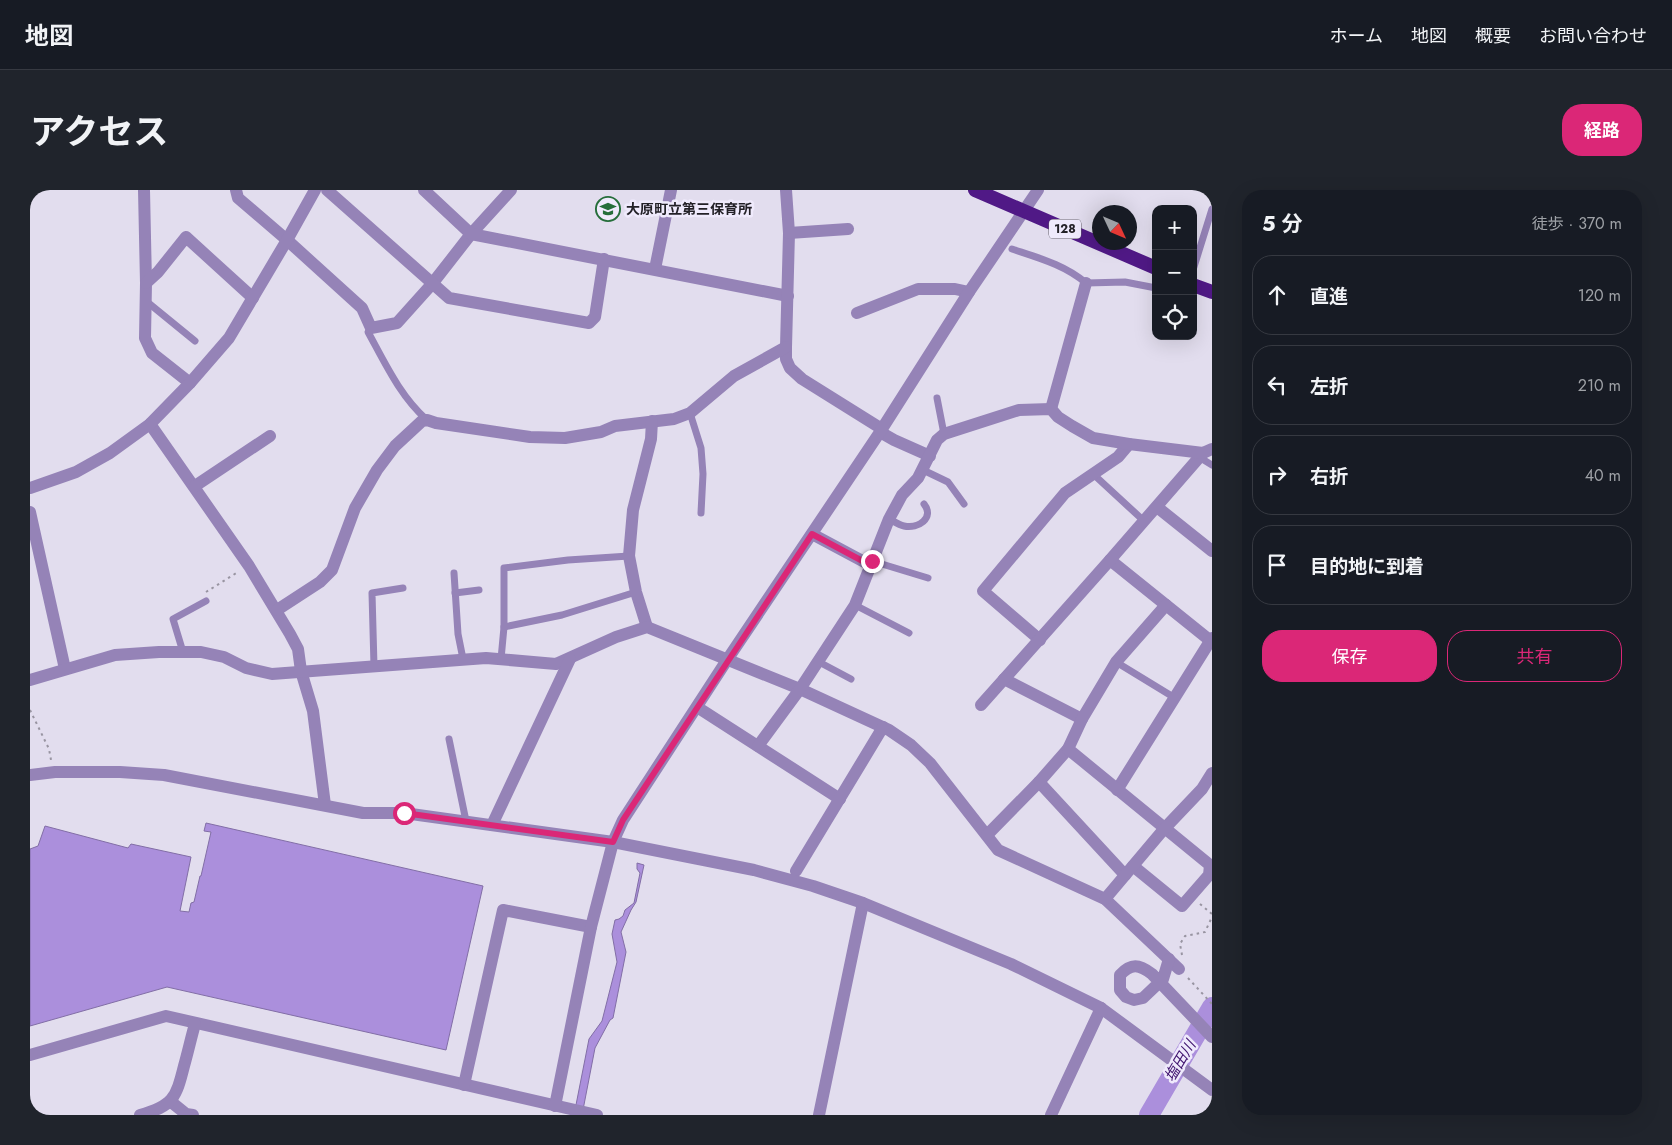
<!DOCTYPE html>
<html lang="ja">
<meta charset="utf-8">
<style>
body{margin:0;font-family:Jost,"Noto Sans JP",sans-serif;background:#20242c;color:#f1f3f6}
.controls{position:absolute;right:15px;top:15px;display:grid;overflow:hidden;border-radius:10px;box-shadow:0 5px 20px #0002}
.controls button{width:45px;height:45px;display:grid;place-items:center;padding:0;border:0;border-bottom:1px solid #363941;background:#171b24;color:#f1f3f6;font:25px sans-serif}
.compass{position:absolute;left:1062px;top:15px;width:45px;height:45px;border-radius:50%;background:#171b24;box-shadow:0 5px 20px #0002;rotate:134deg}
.stop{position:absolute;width:15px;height:15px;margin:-11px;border:4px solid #db2777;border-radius:50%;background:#fff}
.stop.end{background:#db2777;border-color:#fff;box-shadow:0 1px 5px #0008}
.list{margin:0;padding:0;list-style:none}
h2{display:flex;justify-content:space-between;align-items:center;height:65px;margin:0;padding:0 20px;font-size:21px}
h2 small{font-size:16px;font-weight:400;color:#9ea1a6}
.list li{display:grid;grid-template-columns:32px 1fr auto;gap:15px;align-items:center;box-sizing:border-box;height:80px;margin:0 10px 10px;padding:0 10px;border:1px solid #363941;border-radius:20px}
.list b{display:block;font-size:19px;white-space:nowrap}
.list em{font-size:16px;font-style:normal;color:#9ea1a6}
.actions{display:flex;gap:10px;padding:15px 20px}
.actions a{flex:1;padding:11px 0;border:1px solid #db2777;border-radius:20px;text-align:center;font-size:18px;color:#db2777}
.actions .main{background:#db2777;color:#fff}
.icon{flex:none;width:28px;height:28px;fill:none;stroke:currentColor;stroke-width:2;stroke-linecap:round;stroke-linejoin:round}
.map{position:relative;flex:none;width:1182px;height:925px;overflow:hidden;border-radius:20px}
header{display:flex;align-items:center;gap:30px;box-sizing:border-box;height:70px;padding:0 25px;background:#171b24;border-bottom:1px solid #363941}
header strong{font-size:24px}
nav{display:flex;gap:28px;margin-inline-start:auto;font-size:18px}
.intro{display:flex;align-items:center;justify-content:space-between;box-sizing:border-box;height:120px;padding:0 30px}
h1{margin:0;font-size:35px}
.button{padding:12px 22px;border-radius:20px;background:#db2777;color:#fff;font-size:18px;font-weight:700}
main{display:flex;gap:30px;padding:0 30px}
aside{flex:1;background:#171b24;border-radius:20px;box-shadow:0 5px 20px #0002}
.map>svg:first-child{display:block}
.water{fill:#ab8fdc;stroke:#826ea6}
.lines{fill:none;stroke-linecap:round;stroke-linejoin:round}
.river{stroke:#ab8fdc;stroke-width:20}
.path{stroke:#9894a1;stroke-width:2;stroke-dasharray:2.5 4;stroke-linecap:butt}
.service{stroke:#9583b7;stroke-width:7}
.minor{stroke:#9583b7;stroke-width:12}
.tertiary{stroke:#9583b7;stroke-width:12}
.trunk{stroke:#501986;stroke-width:14}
.route{stroke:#db2777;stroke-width:6}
.labels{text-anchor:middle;stroke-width:5;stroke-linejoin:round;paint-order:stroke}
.shield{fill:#efeafc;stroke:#605d67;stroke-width:1}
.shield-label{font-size:12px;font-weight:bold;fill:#232127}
.poi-label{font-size:14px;font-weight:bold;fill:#232127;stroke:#efeafc;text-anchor:start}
.water-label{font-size:15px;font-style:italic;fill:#3f136e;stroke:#efeafc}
</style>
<header>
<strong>地図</strong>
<nav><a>ホーム</a><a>地図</a><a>概要</a><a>お問い合わせ</a></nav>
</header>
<div class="intro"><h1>アクセス</h1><a class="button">経路</a></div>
<main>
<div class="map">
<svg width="1182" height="925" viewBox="0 0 1182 925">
<rect width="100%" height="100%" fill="#e2ddee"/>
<g class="water">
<polygon points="176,633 453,696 416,860 137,797 0,836 0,659 8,656 15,636 98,658 101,654 161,667 150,721 159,722 161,713 164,712 170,686 171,686 181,642 174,641"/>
<polygon points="607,673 614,675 606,712 601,720 591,742 596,762 583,828 580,830 565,858 552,925 544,925 559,849 572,831 587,772 582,744 585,730 589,729 593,726 595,720 604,713 610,683 607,679"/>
</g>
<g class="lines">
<polyline class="river" points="1119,925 1182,817"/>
<g class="path">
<polyline points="176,402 208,382"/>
<polyline points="0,520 19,559 21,570"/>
<polyline points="1170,714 1182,724"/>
<polyline points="1152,765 1150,754 1155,746 1175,742 1182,727"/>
<polyline points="1158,788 1182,814"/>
</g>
<g class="service">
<path d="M982 59C1009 68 1035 75 1056 93L1095 92 1126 98"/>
<polyline points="1163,80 1182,19"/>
<polyline points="116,111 165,151"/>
<path d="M341 138 338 142C355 173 370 206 397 230"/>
<polyline points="907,208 914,244"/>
<polyline points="660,223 671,258 673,284 671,323"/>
<polyline points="1169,267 1182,275"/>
<polyline points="893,280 918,292 934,314"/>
<polyline points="1062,283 1114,331"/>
<path d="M859 329C863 331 869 335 874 336 888 339 905 328 894 314"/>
<polyline points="842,371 898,388"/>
<polyline points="424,383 428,444 433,469"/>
<polyline points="425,403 449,400"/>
<polyline points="825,415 879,443"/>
<polyline points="474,437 532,425 606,402"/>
<polyline points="153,462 143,429 176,411"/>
<polyline points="471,469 474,437 474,378 538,370 599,366"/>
<polyline points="789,472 821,489"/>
<polyline points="1086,472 1145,508"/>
<polyline points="344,476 342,403 373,398"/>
<polyline points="419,549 436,631"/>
</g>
<g class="minor">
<polyline points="114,0 116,93 115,148 122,163 160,193"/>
<polyline points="206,0 208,8 257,50 332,118 341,138 367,133 402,94 441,44 481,0"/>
<polyline points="297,0 419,108 559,133 565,127 574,69"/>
<polyline points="394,0 441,44 758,106"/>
<polyline points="756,0 759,43 756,157 756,169 760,178 772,189 852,239"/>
<polyline points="759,43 818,39"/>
<polyline points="625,79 641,0"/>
<polyline points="116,93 128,82 156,47 223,108"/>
<polyline points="827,123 888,99 925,99 939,102"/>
<polyline points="1021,219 1056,93"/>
<polyline points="120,234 219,376 260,444 268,459 271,481 283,521 295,615"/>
<polyline points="850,242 864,250 900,266"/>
<polyline points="165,296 240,246"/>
<polyline points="0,298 46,282 80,263 120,234 160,193 199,148 257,50 285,0"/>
<polyline points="1127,317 1182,361"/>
<polyline points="0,322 35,479"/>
<polyline points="782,344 840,375"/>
<polyline points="1080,370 1182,452"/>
<polyline points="247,420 290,392 302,380 325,318 347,280 365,256 392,231 397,230 406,233 500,247 535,248 571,242 585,236 644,229 660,223 704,186 756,157"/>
<polyline points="617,437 606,402 599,366 603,320 621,249 622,231"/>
<polyline points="1010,450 953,401 1035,303 1088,267 1099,254"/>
<polyline points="974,489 1052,529"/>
<polyline points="0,490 85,465 129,462 171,462 194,467 216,478 242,484 456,468 526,474 586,447 617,437 770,499 859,540 881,555 900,573 968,660 1075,709 1149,779"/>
<polyline points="951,515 1080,370 1173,263"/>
<polyline points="667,517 810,609"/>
<polyline points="728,556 770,499 825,415 859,329 872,305 888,288 907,250 914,244 989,220 1021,219 1028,227 1042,236 1063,248 1099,254 1173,263 1182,259"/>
<polyline points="1009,592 1095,685"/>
<polyline points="1087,600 1182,448"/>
<polyline points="462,635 540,469"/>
<polyline points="957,645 1009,592 1038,559"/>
<polyline points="1103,676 1152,716 1179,685 1180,675 1038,559 1052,529 1086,472 1136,415"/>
<polyline points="766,681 853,537"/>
<polyline points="1075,709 1134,639 1172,599 1182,583"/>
<path d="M1139 769 1133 789 1113 808 1104 810 1096 807 1090 800V785C1101 773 1109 774 1122 784L1182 847"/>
<polyline points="0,865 136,826 567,925"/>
<polyline points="434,895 473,720 561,737"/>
<polyline points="140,911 156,924 163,925"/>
<path d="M110 925C143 916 146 908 154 876 158 862 161 848 165 834"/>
<polyline points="789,925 833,713"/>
<polyline points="1021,925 1071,818"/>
</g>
<g class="tertiary">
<polyline points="0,585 25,582 90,582 134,585 333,623 374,623 583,652 724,680 783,696 833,713 981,774 1071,818 1182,900"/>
<polyline points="525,916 561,737 583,652 593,630 697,470 850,242 939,102 1008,0"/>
</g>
<g class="trunk">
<polyline points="945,0 1126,78"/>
<polyline points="1163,95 1182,102"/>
</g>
</g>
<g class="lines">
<polyline class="route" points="374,623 583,652 593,630 782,344 840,375 842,371"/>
</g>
<defs>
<symbol id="school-ring" viewBox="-11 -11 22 22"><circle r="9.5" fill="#efeafc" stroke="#266e3b" stroke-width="1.5"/><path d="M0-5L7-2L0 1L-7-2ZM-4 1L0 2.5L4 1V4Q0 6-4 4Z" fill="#266e3b"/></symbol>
</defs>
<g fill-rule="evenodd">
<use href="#school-ring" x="564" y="5" width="28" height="28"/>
</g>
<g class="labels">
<rect class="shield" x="1019" y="29.5" width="32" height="19" rx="4"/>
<g class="shield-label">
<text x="1035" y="43">128</text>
</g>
<g class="poi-label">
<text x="596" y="24">大原町立第三保育所</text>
</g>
<g class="water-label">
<text transform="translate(1150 871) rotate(-59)" y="5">塩田川</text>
</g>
</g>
</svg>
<div class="controls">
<button>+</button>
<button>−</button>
<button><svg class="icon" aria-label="locate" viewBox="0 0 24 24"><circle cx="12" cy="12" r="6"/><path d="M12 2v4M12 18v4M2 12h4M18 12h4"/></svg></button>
</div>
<svg class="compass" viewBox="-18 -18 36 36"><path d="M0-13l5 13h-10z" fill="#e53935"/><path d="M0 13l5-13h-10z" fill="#9ea1a6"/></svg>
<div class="stop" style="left:374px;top:623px"></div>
<div class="stop end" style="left:842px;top:371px"></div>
</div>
<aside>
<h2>5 分<small>徒歩 · 370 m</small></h2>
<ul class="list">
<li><svg class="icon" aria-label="ahead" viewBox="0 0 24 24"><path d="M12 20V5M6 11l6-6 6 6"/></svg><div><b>直進</b></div><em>120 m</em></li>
<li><svg class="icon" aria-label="left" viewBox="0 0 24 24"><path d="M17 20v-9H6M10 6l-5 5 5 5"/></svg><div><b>左折</b></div><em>210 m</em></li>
<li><svg class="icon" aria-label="right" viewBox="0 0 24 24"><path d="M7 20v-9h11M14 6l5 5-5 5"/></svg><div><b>右折</b></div><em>40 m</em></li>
<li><svg class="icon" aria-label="arrive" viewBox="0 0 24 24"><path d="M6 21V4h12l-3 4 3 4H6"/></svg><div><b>目的地に到着</b></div></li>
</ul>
<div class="actions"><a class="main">保存</a><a>共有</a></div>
</aside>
</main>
